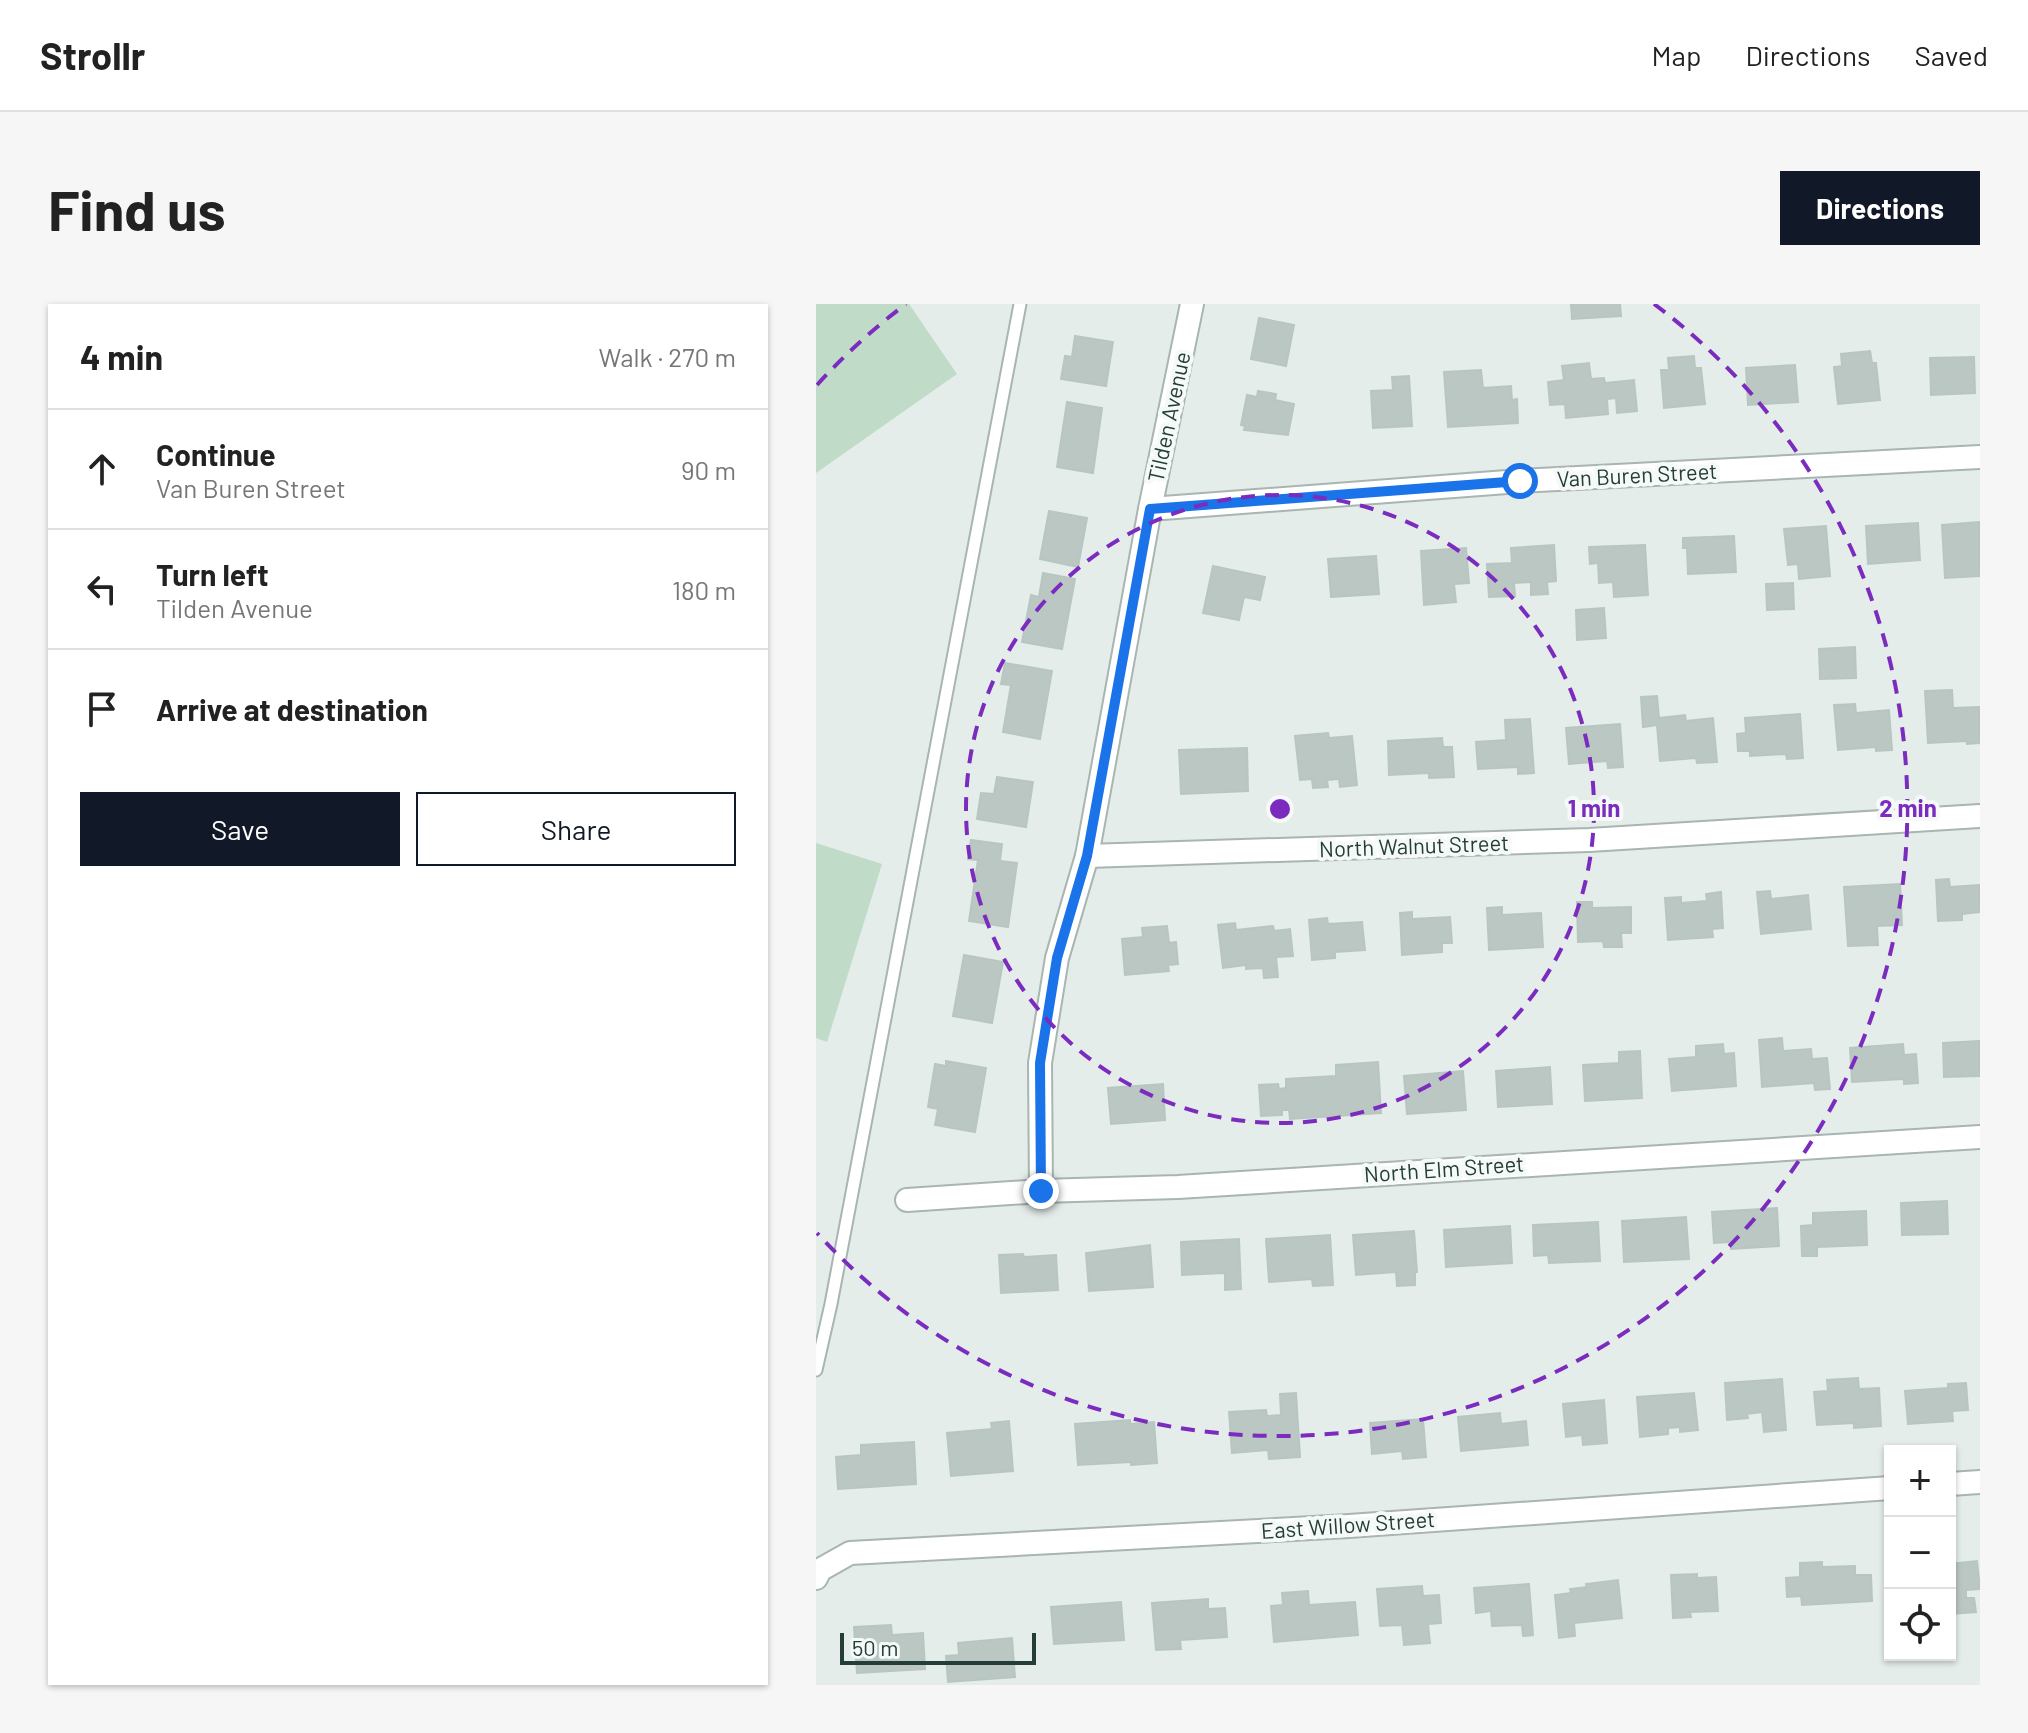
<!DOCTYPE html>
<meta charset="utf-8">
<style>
body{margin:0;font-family:Barlow,sans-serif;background:#f6f6f6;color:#222}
.controls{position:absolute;right:24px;bottom:24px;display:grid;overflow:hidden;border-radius:0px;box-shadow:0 2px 6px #0004}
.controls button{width:72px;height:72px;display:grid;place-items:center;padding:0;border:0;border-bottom:2px solid #e0e0e0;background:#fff;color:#222;font:40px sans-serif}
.scale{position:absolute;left:24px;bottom:20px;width:196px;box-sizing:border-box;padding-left:8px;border:4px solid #253d38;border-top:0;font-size:22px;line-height:28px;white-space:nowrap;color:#253d38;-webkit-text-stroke:6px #f5f9f7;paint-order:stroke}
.stop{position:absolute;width:24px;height:24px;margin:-18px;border:6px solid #1a73e8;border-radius:50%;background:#fff}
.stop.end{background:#1a73e8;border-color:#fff;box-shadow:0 2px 8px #0008}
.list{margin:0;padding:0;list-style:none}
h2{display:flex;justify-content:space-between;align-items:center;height:104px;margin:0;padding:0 32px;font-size:34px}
h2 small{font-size:26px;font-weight:400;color:#767676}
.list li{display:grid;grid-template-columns:52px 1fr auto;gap:24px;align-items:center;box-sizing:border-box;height:120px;padding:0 32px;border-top:2px solid #e0e0e0}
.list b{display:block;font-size:30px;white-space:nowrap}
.list p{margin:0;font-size:26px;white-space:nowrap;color:#767676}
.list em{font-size:26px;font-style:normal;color:#767676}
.actions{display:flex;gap:16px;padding:24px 32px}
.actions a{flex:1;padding:18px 0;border:2px solid #111827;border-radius:0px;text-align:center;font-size:28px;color:#111827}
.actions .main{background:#111827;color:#fff}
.icon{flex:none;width:44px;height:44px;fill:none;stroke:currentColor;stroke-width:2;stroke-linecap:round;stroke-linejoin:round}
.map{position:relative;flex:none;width:1164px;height:1381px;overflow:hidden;border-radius:0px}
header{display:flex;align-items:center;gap:48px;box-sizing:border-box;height:112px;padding:0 40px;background:#fff;border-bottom:2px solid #e0e0e0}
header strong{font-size:38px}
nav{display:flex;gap:44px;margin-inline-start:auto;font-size:28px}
.intro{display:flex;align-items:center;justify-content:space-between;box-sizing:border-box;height:192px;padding:0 48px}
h1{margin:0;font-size:56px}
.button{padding:20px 36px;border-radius:0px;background:#111827;color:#fff;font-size:28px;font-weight:700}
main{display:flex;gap:48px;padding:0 48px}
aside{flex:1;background:#fff;border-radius:0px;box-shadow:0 2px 6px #0004}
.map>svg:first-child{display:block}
.green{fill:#c0dcc9}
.building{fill:#bac7c3;stroke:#b8c6c1;stroke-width:2}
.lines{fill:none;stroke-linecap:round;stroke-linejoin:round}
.lane-casing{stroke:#a8b5b1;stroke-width:15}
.street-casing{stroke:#a8b5b1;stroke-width:26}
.lane{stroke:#fff;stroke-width:11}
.street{stroke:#fff;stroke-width:22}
.route{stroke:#1a73e8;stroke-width:10}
.ring{fill:none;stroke:#7b2cbf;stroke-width:4;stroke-dasharray:14 10}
.labels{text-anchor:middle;stroke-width:8;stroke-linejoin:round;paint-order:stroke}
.street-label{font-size:22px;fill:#253d38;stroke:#f5f9f7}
.centre{fill:#7b2cbf;stroke:#f5f9f7;stroke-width:4}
.ring-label{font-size:24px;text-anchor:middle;font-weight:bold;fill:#7b2cbf;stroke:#f5f9f7;stroke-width:8;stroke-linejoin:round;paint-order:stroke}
</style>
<header>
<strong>Strollr</strong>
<nav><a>Map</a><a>Directions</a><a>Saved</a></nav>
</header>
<div class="intro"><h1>Find us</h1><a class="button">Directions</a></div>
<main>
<aside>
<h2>4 min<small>Walk · 270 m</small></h2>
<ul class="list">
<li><svg class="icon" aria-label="ahead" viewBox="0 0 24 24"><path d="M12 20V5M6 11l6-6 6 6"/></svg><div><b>Continue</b><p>Van Buren Street</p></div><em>90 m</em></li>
<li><svg class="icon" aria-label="left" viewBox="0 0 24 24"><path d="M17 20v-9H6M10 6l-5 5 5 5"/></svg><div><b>Turn left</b><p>Tilden Avenue</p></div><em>180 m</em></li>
<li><svg class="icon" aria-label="arrive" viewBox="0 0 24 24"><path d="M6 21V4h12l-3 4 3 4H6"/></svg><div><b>Arrive at destination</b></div></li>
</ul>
<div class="actions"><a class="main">Save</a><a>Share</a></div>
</aside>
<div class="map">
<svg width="1164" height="1381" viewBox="0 0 1164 1381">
<rect width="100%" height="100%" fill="#e5edea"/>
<g class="green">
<polygon points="0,0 93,0 141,70 0,169"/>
<polygon points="0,539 66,560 11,738 0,734"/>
</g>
<g class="building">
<polygon points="755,0 804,0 805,12 756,15"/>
<polygon points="443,14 478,21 470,62 435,55"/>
<polygon points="259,32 297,38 290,82 245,75 249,52 256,53"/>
<polygon points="1054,47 1056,59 1060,59 1064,96 1022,100 1018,63 1026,62 1025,50"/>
<polygon points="878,52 879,64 885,64 889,100 848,104 845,66 853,66 852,54"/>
<polygon points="1158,53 1159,89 1115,91 1114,54"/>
<polygon points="773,59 775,75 788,74 789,79 818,76 821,107 801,109 800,94 791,95 792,110 750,114 749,100 734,101 732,78 748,76 746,62"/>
<polygon points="979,61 982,98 932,101 930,64"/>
<polygon points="665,66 667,84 695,82 696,96 701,95 702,119 632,123 628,68"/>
<polygon points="593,72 596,122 557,124 555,87 577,86 576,73"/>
<polygon points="442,87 460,90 459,96 478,100 472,131 428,126 429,122 425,121 431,91 441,93"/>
<polygon points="251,98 286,104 277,169 241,163"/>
<polygon points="233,207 271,214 262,263 224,255"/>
<polygon points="1164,218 1164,272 1129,274 1126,221"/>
<polygon points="1102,219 1104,256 1052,260 1050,222"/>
<polygon points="1010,222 1014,272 983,275 982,260 972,261 968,225"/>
<polygon points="918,232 920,268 872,270 871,244 867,244 867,234"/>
<polygon points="738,241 740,277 731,278 732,290 715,291 715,278 698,279 699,292 673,293 671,260 696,259 695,244"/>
<polygon points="829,241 832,291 798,293 797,278 783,279 782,259 774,260 773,243"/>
<polygon points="650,244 653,279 638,280 640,298 608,301 605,247"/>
<polygon points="560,252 563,290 515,293 512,255"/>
<polygon points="397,262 449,273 444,296 428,293 423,316 387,309"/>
<polygon points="227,269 259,275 246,345 206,338 215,291 223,293"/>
<polygon points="977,279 978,305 951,306 950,280"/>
<polygon points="788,304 790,334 761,336 760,306"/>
<polygon points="1039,343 1040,374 1004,375 1003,345"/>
<polygon points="189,359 236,367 224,435 187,428 195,381 185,380"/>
<polygon points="1136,386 1137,404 1164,403 1164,439 1151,440 1151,437 1112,439 1109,387"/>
<polygon points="841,392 843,414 869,411 870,417 897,414 901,458 881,459 880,454 844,457 841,421 827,423 825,393"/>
<polygon points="1039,400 1040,409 1073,406 1076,446 1060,447 1060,443 1022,446 1018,401"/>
<polygon points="984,410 987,454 971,455 970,450 934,452 934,447 922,447 921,430 930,429 929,414"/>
<polygon points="714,415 718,469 702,470 702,463 662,465 660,438 690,436 689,416"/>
<polygon points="804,420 807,463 792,464 791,457 753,460 750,424"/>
<polygon points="512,429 513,434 536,432 541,481 524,483 523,475 511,476 512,483 497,484 496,475 484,476 479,432"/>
<polygon points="626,434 627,443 636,443 638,473 613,474 613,469 573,471 572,437"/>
<polygon points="431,444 432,487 365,490 363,446"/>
<polygon points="181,473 217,478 210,523 161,515 165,489 178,490"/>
<polygon points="155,536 186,540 184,557 201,559 192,623 153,617 162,556 152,555"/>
<polygon points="1133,575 1134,583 1164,581 1164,608 1146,610 1146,616 1122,617 1120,576"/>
<polygon points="1084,580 1086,621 1061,622 1062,641 1032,642 1028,583"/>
<polygon points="954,587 955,595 992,591 995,625 945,630 941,588"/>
<polygon points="905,588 907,624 896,625 897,633 852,636 849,594 865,593 865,599 891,597 890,590"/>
<polygon points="761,598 776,598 776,604 815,603 815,629 805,629 806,643 788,643 787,637 762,638"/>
<polygon points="686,603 686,611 725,609 727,643 673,646 671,604"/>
<polygon points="596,608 596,615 634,613 636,639 626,639 626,648 586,651 584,609"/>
<polygon points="511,614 512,620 546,618 549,646 519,648 519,654 496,656 493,616"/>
<polygon points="419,619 420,626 457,622 458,627 474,625 477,652 460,653 462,673 448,674 447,664 430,665 430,661 407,664 402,621"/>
<polygon points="351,622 353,639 360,638 362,660 352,661 353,667 309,671 306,635 327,633 326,624"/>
<polygon points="148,651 187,658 176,719 137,712"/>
<polygon points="966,734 967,747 995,745 996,755 1011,754 1014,785 999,786 998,779 946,783 943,736"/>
<polygon points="1164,737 1164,772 1128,773 1127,739"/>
<polygon points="907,740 908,750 918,749 920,782 856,787 853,755 880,753 880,742"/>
<polygon points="1087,740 1088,751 1100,750 1102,779 1088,780 1088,775 1036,778 1034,744"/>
<polygon points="824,747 826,794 769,797 767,761 803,759 803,748"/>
<polygon points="130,757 170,764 159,828 119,821 122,805 112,803 119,760 130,762"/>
<polygon points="562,758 565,809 474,815 473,806 466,806 466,811 445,812 443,781 462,780 463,785 470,784 470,775 520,772 520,761"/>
<polygon points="734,763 736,800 682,803 680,767"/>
<polygon points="647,767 650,806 591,810 588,772"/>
<polygon points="347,780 349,816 295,820 292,784"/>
<polygon points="1131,897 1132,930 1086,931 1085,899"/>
<polygon points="961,904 963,942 915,945 915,938 898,939 896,908"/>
<polygon points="1050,907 1051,941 1001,943 1001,952 986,952 985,922 997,921 997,909"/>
<polygon points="870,913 873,955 808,958 806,917"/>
<polygon points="782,918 784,957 733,959 732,951 718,952 717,921"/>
<polygon points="694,922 696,959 630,963 628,926"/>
<polygon points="598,927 601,968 599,968 599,981 581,982 580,968 540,971 537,931"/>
<polygon points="514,931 517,981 497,982 496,975 453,978 450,935"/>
<polygon points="423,935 425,985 409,986 409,969 366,971 365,938"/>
<polygon points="334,941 337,983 273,987 270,949"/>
<polygon points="207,950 208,953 240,951 242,986 185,989 183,951"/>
<polygon points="1042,1074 1043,1085 1063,1084 1065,1122 1038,1124 1038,1119 1001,1121 998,1088 1012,1087 1011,1076"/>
<polygon points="966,1075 970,1126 948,1128 946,1108 931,1110 932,1114 911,1116 909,1079"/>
<polygon points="1150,1079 1152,1106 1136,1107 1137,1117 1092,1120 1089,1087 1132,1084 1132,1080"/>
<polygon points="480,1089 484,1153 453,1155 452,1146 416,1149 413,1108 450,1106 451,1112 465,1111 464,1090"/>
<polygon points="878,1089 882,1126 864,1128 864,1123 852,1124 852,1130 824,1133 821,1093"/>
<polygon points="788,1096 791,1139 767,1141 766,1131 750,1133 747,1100"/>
<polygon points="684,1109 685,1120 710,1117 712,1141 645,1147 642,1113"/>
<polygon points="607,1115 610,1153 587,1155 586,1147 556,1150 554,1119"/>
<polygon points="314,1116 314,1120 338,1118 341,1159 315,1161 315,1158 262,1161 259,1120"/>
<polygon points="193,1117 197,1167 135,1172 131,1129 176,1125 175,1119"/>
<polygon points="98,1138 100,1180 22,1185 20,1153 45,1151 45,1141"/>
<polygon points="1161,1257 1164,1285 1150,1286 1150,1294 1158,1294 1160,1308 1134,1310 1134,1260"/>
<polygon points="1006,1258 1006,1263 1039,1262 1039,1271 1055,1271 1056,1297 986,1301 985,1292 971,1293 970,1274 984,1273 984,1259"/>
<polygon points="881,1270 881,1274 900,1273 902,1307 874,1308 875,1313 857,1314 855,1271"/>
<polygon points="802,1276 806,1314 758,1319 759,1332 743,1334 739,1291 755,1289 754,1285 771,1283 770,1280"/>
<polygon points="713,1280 717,1331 707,1332 706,1321 676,1322 675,1307 660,1309 658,1284"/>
<polygon points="606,1282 607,1292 623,1291 625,1319 612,1320 614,1339 588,1341 586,1321 564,1322 561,1285"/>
<polygon points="492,1287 493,1301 539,1298 542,1331 458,1338 455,1302 467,1301 466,1289"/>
<polygon points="392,1295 392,1305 409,1304 411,1333 364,1336 365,1345 340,1346 336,1299"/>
<polygon points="305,1298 308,1336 238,1340 235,1303"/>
<polygon points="75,1321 76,1331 107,1329 109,1365 41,1369 38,1323"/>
<polygon points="196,1334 199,1373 132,1378 130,1352 143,1351 142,1339"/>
</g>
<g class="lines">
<defs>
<polyline id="lane" points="0,1066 15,1000 204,0"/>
<g id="street">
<polyline points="334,205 704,177 1164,153"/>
<polyline points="271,552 773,536 1164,512"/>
<polyline points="225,887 224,759 241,654 271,552 334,205 376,0"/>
<polyline points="91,896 225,887 362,883 1164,833"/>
<polyline points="1134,1180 1164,1178"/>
<polyline points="0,1274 4,1266 34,1249 533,1222 1074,1184"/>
</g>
</defs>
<use href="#lane" class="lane-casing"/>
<use href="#street" class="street-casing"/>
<use href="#lane" class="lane"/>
<use href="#street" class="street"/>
</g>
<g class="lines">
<polyline class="route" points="225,887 224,759 241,654 271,552 334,205 704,177"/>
</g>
<g class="ring">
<circle cx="464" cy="505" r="314"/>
<path d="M1 81A628 628 0 0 1 90 0M838 0A628 628 0 1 1 1 929"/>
</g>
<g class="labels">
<g class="street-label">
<text transform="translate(353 113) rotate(-78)" y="8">Tilden Avenue</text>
<text transform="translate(821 171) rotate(-3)" y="8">Van Buren Street</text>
<text transform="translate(598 542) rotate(-2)" y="8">North Walnut Street</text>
<text transform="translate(628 865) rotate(-4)" y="8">North Elm Street</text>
<text transform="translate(532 1221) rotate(-4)" y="8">East Willow Street</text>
</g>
</g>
<circle cx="464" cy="505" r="12" class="centre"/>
<g class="ring-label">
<text x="778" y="513">1 min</text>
<text x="1092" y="513">2 min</text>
</g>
</svg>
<div class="controls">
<button>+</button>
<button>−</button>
<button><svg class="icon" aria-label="locate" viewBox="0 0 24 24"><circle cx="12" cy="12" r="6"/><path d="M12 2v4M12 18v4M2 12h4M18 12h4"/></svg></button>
</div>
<div class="scale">50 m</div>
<div class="stop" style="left:704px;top:177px"></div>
<div class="stop end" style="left:225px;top:887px"></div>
</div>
</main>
